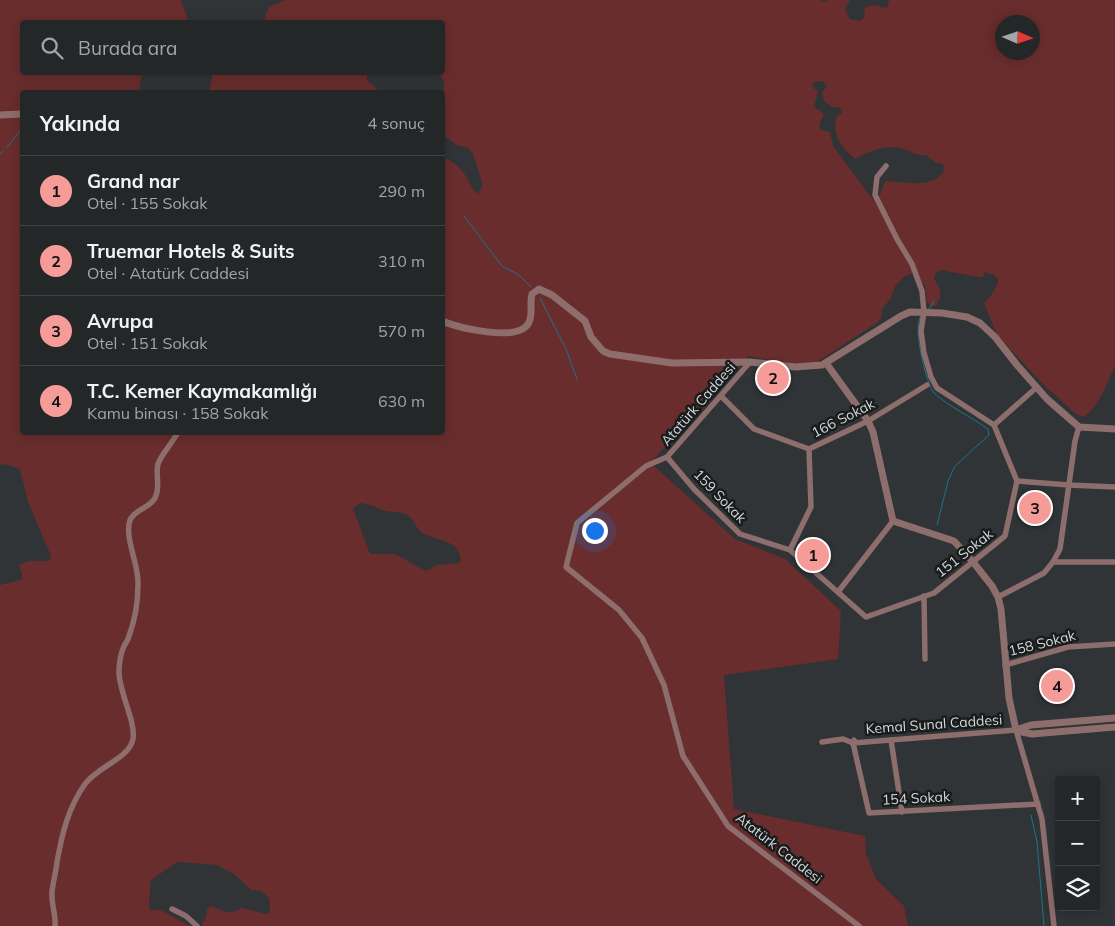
<!DOCTYPE html>
<html lang="tr">
<meta charset="utf-8">
<style>
body{margin:0;font-family:Mulish,sans-serif;background:#2c2f30;color:#f1f3f6}
.controls{position:absolute;right:15px;bottom:15px;display:grid;overflow:hidden;border-radius:5px;box-shadow:0 2px 12px #0003}
.controls button{width:45px;height:45px;display:grid;place-items:center;padding:0;border:0;border-bottom:1px solid #414445;background:#242728;color:#f1f3f6;font:25px sans-serif}
.compass{position:absolute;left:995px;top:15px;width:45px;height:45px;border-radius:50%;background:#242728;box-shadow:0 2px 12px #0003;rotate:93deg}
.you{position:absolute;left:594px;top:530px;width:18px;height:18px;margin:-12px;border:4px solid #fff;border-radius:50%;background:#1a73e8;box-shadow:0 0 0 8px #1a73e833}
.badge{display:grid;place-items:center;width:32px;height:32px;border-radius:50%;background:#f59b98;color:#111;font-size:16px;font-weight:700}
.pin{position:absolute;translate:-50% -50%;border:2px solid #fff;box-shadow:0 1px 5px #0006}
.list{margin:0;padding:0;list-style:none}
h2{display:flex;justify-content:space-between;align-items:center;height:65px;margin:0;padding:0 20px;font-size:21px}
h2 small{font-size:16px;font-weight:400;color:#a3a5a8}
.list li{display:grid;grid-template-columns:32px 1fr auto;gap:15px;align-items:center;box-sizing:border-box;height:70px;padding:0 20px;border-top:1px solid #414445}
.list b{display:block;font-size:19px;white-space:nowrap}
.list p{margin:0;font-size:16px;white-space:nowrap;color:#a3a5a8}
.list em{font-size:16px;font-style:normal;color:#a3a5a8}
.icon{flex:none;width:28px;height:28px;fill:none;stroke:currentColor;stroke-width:2;stroke-linecap:round;stroke-linejoin:round}
.map{position:relative;flex:none;width:1115px;height:926px;overflow:hidden}
.search{position:absolute;background:#242728;box-shadow:0 2px 12px #0003;left:20px;top:20px;width:425px;height:55px;display:flex;align-items:center;gap:12px;box-sizing:border-box;padding:0 18px;border-radius:5px;color:#a3a5a8;font-size:19px}
.panel{position:absolute;background:#242728;box-shadow:0 2px 12px #0003;left:20px;top:90px;width:425px;height:345px;border-radius:5px}
.map>svg:first-child{display:block}
.green{fill:#692d2d;fill-rule:evenodd}
.lines{fill:none;stroke-linecap:round;stroke-linejoin:round}
.stream{stroke:#1a758c;stroke-width:1}
.minor{stroke:#8d6e6c;stroke-width:5.5}
.tertiary{stroke:#8d6e6c;stroke-width:7}
.labels{text-anchor:middle;stroke-width:5;stroke-linejoin:round;paint-order:stroke}
.street-label{font-size:14px;fill:#d5d8d9;stroke:#191c1c}
</style>
<div class="map">
<svg width="1115" height="926" viewBox="0 0 1115 926">
<rect width="100%" height="100%" fill="#303436"/>
<g class="green">
<path d="M0 0H181C182 9 188 12 188 22H22V72L142 73 139 92H22V432H442L443 156C452 162 462 168 467 178 471 185 472 189 478 194L483 185 473 154 467 147 458 146 443 135 444 82 439 73 442 72V22H263L269 7 285 0H820L824 2 828 0H850L845 9 850 19 860 21 865 16 864 8 875 5 887 8 889 0H1115V367C1106 383 1100 406 1084 417L1076 414 1043 384 997 335 984 303C991 296 997 289 998 279L994 275 984 272 983 277C974 277 965 274 956 273 946 272 937 265 934 279 941 288 944 296 935 306H931L927 302 925 286 915 272 905 276 895 286 891 298 882 309 881 318 878 322 817 362 793 364 748 356 653 460 654 466 735 539 785 559 841 611 838 659 724 675 734 809 865 836 866 854 876 879 904 906 908 926H203L202 924 206 917 207 909 210 906C222 909 229 917 241 908L267 914 270 912 269 898 261 891 251 890 234 874 217 865 177 862 151 880 149 902 150 910H161L190 926H0V585L23 579 19 565 28 561H49L51 556 28 502 20 469 5 464 0 465ZM1002 22H1032V52H1002ZM823 81 827 86 822 93 824 101 832 107H840L842 113 837 116C831 135 841 147 855 159 870 151 886 144 904 149 914 152 915 156 926 155L936 163 943 164 944 171C933 189 903 182 885 181L880 194 874 201 833 146 830 132 821 130 819 125 824 114 814 107 818 91 812 87 814 82ZM360 503C369 504 374 506 382 510 392 513 403 510 411 518 416 523 416 529 423 533 439 542 463 540 460 563L437 565 426 571 395 554H370L353 509Z"/>
<polygon points="367,72 367,80 376,88 377,92 210,92 209,91 213,73"/>
</g>
<g class="lines">
<g class="stream">
<polyline points="7,147 22,129"/>
<polyline points="0,154 3,151"/>
<polyline points="464,216 502,266 519,275 531,287"/>
<polyline points="540,298 566,349 577,379"/>
<polyline points="927,310 930,308 934,300"/>
<path d="M921 316C912 326 926 385 935 394 949 406 972 418 988 429L989 435 955 466 948 481 937 525"/>
<polyline points="1031,815 1037,842 1044,926"/>
</g>
<g class="minor">
<polyline points="750,362 667,457 646,466 577,523 566,567 619,610 642,638 664,685 683,756 728,826 859,926"/>
<polyline points="721,396 754,429 809,449 868,421 927,385"/>
<polyline points="994,425 1037,387"/>
<polyline points="809,449 811,507 790,550 866,617 934,593 1005,536 1017,481 994,425 937,388 931,377 924,353 921,331 924,312 922,291 912,264 897,239 875,195 877,177 886,166"/>
<polyline points="667,457 694,489 740,534 790,550"/>
<polyline points="1017,481 1069,485 1115,487"/>
<polyline points="1053,562 1115,562"/>
<polyline points="838,592 893,521"/>
<polyline points="924,596 925,659"/>
<polyline points="998,597 1044,573 1053,562 1060,549 1075,441 1079,427"/>
<polyline points="1005,665 1068,647 1115,644"/>
<polyline points="891,740 902,812"/>
<polyline points="822,742 843,739 853,743 854,740"/>
<polyline points="1038,804 869,813 853,743 1016,730 1042,819 1054,926"/>
<polyline points="172,909 186,916 197,926"/>
<path d="M55 926C56 914 51 904 52 892 53 882 56 872 57 862 62 834 68 808 85 784 98 766 129 759 133 739 136 722 119 692 119 672 119 664 121 653 124 646 126 643 128 640 129 636 135 620 138 601 138 584 139 565 124 537 130 520 135 509 150 508 155 498 161 487 155 475 158 464 161 455 173 442 178 432"/>
</g>
<g class="tertiary">
<polyline points="0,115 22,114"/>
<path d="M442 321C459 328 517 342 528 324 534 315 529 304 532 294L539 289 552 295 585 321 591 337 603 351 610 354 672 363 750 362 795 367 822 365 901 316 910 312 942 313 967 317 980 323 995 337 1017 365 1047 399 1079 427 1115 429"/>
<polyline points="826,363 868,421 873,432 893,521 954,541 973,562 992,586 998,597 1001,609 1009,698 1016,730"/>
<polyline points="1016,730 1031,725 1115,718"/>
<polyline points="1017,731 1032,734 1115,727"/>
</g>
</g>
<g class="labels">
<g class="street-label">
<text transform="translate(698 404) rotate(-49)" y="5">Atatürk Caddesi</text>
<text transform="translate(843 418) rotate(-27)" y="5">166 Sokak</text>
<text transform="translate(720 496) rotate(46)" y="5">159 Sokak</text>
<text transform="translate(964 553) rotate(-38)" y="5">151 Sokak</text>
<text transform="translate(1042 643) rotate(-14)" y="5">158 Sokak</text>
<text transform="translate(934 724) rotate(-4)" y="5">Kemal Sunal Caddesi</text>
<text transform="translate(916 798) rotate(-3)" y="5">154 Sokak</text>
<text transform="translate(779 848) rotate(38)" y="5">Atatürk Caddesi</text>
</g>
</g>
</svg>
<div class="controls">
<button>+</button>
<button>−</button>
<button><svg class="icon" aria-label="layers" viewBox="0 0 24 24"><path d="M12 4l9 5-9 5-9-5zM3 14l9 5 9-5"/></svg></button>
</div>
<svg class="compass" viewBox="-18 -18 36 36"><path d="M0-13l5 13h-10z" fill="#e53935"/><path d="M0 13l5-13h-10z" fill="#a3a5a8"/></svg>
<div class="you"></div>
<div class="pin badge" style="left:813px;top:555px">1</div>
<div class="pin badge" style="left:773px;top:378px">2</div>
<div class="pin badge" style="left:1035px;top:508px">3</div>
<div class="pin badge" style="left:1057px;top:686px">4</div>
<div class="search"><svg class="icon" aria-label="search" viewBox="0 0 24 24"><circle cx="10" cy="10" r="6"/><path d="M15 15l6 6"/></svg>Burada ara</div>
<section class="panel">
<h2>Yakında<small>4 sonuç</small></h2>
<ul class="list">
<li><span class="badge">1</span><div><b>Grand nar</b><p>Otel · 155 Sokak</p></div><em>290 m</em></li>
<li><span class="badge">2</span><div><b>Truemar Hotels &amp; Suits</b><p>Otel · Atatürk Caddesi</p></div><em>310 m</em></li>
<li><span class="badge">3</span><div><b>Avrupa</b><p>Otel · 151 Sokak</p></div><em>570 m</em></li>
<li><span class="badge">4</span><div><b>T.C. Kemer Kaymakamlığı</b><p>Kamu binası · 158 Sokak</p></div><em>630 m</em></li>
</ul>
</section>
</div>
